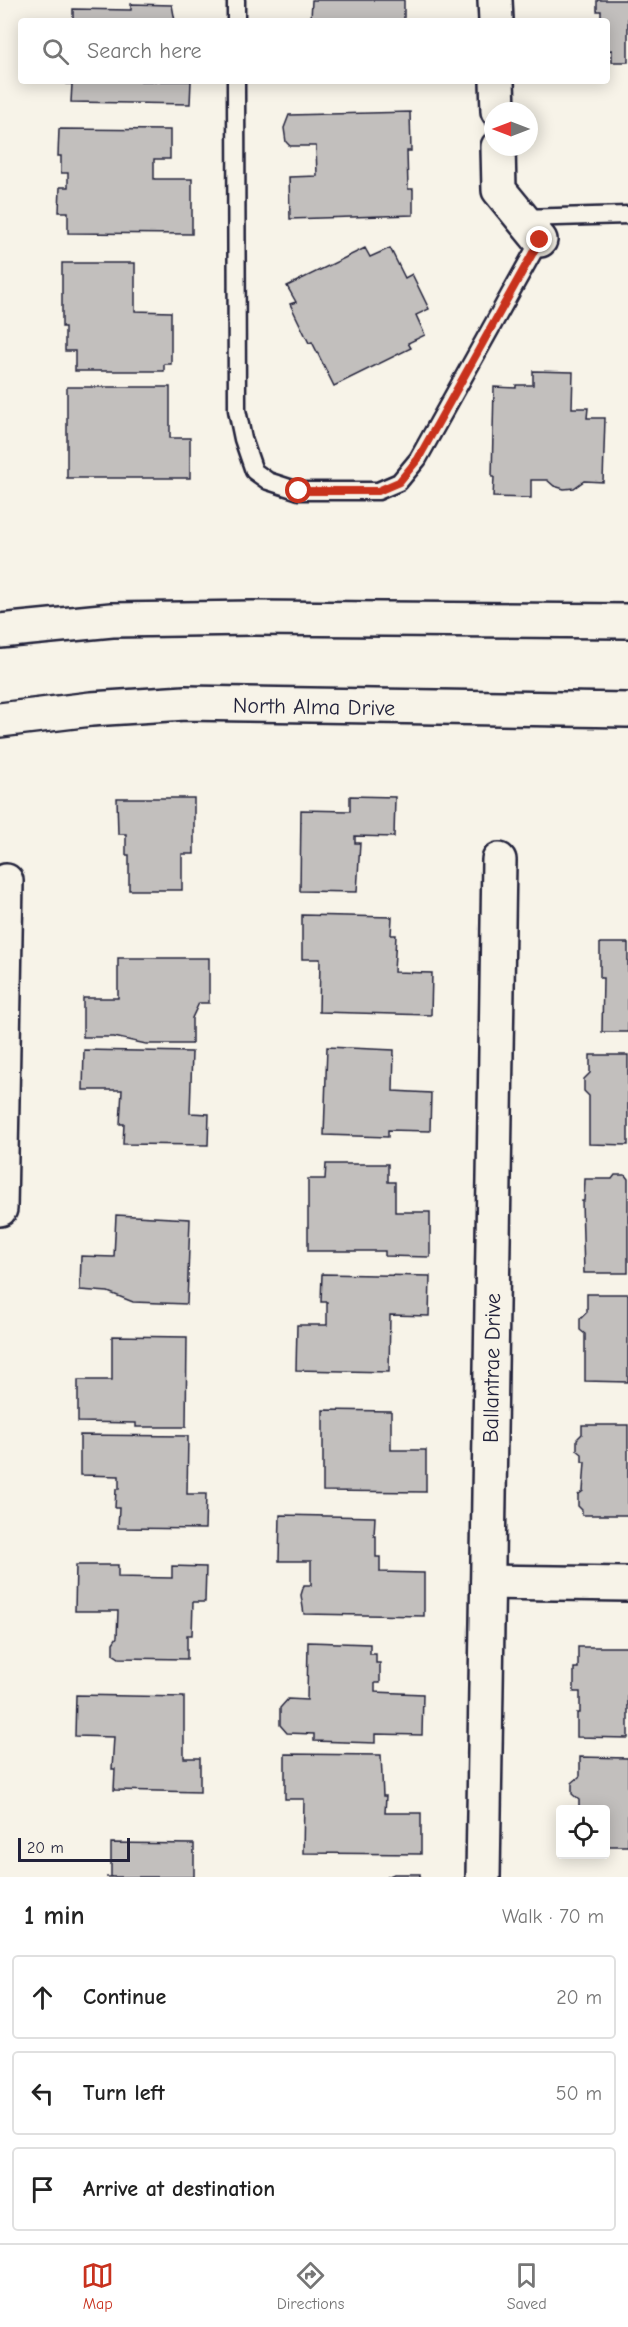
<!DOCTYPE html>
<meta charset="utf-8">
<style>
body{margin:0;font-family:"Comic Neue",sans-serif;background:#f2f2f2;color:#222}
.controls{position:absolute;right:18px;bottom:18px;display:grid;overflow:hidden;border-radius:6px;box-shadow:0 3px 15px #0003}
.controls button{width:54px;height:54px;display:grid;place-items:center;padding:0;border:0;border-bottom:2px solid #e0e0e0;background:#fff;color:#222;font:30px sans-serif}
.compass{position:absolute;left:484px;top:102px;width:54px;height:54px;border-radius:50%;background:#fff;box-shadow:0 3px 15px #0003;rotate:270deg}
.scale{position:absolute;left:18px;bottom:15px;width:112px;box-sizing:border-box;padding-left:6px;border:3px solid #22223b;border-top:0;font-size:16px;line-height:21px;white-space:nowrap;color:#22223b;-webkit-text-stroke:4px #f7f3e8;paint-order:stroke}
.stop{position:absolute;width:18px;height:18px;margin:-14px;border:4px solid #c8321e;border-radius:50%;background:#fff}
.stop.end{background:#c8321e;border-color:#fff;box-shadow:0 2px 6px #0008}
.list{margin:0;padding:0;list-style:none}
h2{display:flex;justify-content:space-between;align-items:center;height:78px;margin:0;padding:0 24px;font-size:26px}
h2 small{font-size:20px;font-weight:400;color:#767676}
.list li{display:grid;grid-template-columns:39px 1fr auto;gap:18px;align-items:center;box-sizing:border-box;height:84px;margin:0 12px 12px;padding:0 12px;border:2px solid #e0e0e0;border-radius:6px}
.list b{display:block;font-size:22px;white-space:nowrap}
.list em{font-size:20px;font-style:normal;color:#767676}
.icon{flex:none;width:33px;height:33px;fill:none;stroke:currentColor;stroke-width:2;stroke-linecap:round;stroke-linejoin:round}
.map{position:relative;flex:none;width:628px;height:1877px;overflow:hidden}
.search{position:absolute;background:#fff;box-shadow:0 3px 15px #0003;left:18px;right:18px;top:18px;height:66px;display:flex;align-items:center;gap:15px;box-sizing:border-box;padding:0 21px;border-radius:6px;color:#767676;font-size:22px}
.sheet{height:366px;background:#fff}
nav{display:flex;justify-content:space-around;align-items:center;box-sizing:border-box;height:84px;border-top:2px solid #e0e0e0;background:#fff;font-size:16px;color:#767676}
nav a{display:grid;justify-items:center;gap:3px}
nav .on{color:#c8321e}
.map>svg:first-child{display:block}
.building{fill:#c2bfbd;stroke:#22223b;stroke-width:1.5}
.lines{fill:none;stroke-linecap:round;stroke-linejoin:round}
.service-casing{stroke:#22223b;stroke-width:21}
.minor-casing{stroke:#22223b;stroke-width:38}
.secondary-casing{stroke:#22223b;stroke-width:38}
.service{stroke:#f7f3e8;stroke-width:16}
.minor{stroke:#f7f3e8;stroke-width:33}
.secondary{stroke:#f7f3e8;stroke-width:33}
.route{stroke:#c8321e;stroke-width:8}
.labels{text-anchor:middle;stroke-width:5;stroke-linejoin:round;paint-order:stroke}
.street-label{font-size:22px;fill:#22223b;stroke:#f7f3e8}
</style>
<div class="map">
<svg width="628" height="1877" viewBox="0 0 628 1877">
<rect width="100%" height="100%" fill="#f7f3e8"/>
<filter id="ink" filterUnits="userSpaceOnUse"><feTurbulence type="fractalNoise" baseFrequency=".0167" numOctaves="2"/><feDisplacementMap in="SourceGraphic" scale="12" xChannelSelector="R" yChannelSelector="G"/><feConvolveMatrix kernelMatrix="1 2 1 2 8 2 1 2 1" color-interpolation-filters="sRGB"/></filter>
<g filter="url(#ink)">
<g class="building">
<polygon points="312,0 404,0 404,21 292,21 292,19 311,19"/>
<polygon points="597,0 628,0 628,62 612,62 612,50 607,51 607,21 598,21 601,20 601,11 597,11"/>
<polygon points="131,4 172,5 175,21 73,21 73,9 131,10"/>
<polygon points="67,81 191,81 190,104 71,102 72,84 67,84"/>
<polygon points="410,112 411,151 407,151 408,189 413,189 413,215 290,219 289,177 317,176 316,146 290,146 286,142 284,128 289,115"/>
<polygon points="59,129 170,130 170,159 154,159 154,179 192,179 192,234 68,233 68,212 59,212 60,187 68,187 68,173 61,173 61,156 58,156"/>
<polygon points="365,248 370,257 390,248 405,278 412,274 429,309 416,315 425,335 408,343 411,348 334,386 312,342 309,343 290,304 296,302 287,286"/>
<polygon points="62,263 135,263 135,311 171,312 171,364 164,364 164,371 75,371 75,351 65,351 65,327 62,327"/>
<polygon points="533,371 573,372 572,408 588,408 587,418 605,418 603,482 584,481 574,488 564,489 554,486 547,480 531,480 531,498 493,497 494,477 492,477 494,387 516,388 516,385 533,385"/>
<polygon points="67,387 170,387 170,438 190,438 190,478 67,478"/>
<polygon points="350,796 395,797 394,837 355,836 355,843 360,843 357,892 300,891 301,810 350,811"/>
<polygon points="117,798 194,798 194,854 182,854 182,890 129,890 129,855 126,855 126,834 118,834"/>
<polygon points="302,915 392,917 391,935 396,935 394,972 432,973 431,1015 319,1012 320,959 302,959"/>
<polygon points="600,943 628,943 628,1032 602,1032 603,978 600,978"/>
<polygon points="118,958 209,958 209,1003 199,1003 192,1018 192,1044 146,1044 114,1037 83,1037 83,998 118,998"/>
<polygon points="327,1047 394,1050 393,1091 431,1093 430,1131 388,1130 388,1137 324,1135"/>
<polygon points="84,1050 192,1052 190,1113 209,1114 208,1145 123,1144 124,1124 120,1124 122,1090 83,1090"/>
<polygon points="590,1055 628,1055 628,1145 589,1144 589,1096 584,1091 584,1079 590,1073"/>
<polygon points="326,1164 388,1164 388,1182 395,1182 395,1212 430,1212 430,1257 385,1256 385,1251 308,1251 308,1179 325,1179"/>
<polygon points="615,1175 625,1175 628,1179 628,1273 584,1273 582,1201 584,1201 585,1179 612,1179"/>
<polygon points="116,1215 190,1219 187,1304 133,1302 108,1292 80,1290 81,1256 114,1257"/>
<polygon points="322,1274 430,1276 429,1316 390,1315 389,1372 296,1370 297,1325 327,1325 327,1302 321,1302"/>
<polygon points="587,1294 628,1294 628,1382 585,1381 585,1334 580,1330 580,1319 587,1312"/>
<polygon points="112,1336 187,1337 186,1427 136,1427 136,1423 78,1422 78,1380 112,1380"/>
<polygon points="323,1410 391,1411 391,1450 426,1450 426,1492 323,1491"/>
<polygon points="582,1425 628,1425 628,1515 582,1515 582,1510 578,1506 578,1495 583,1491 585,1462 582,1462 582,1454 577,1450 577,1439 582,1434"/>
<polygon points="80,1435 188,1436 187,1494 206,1494 205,1529 118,1528 119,1508 115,1508 116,1489 119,1489 119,1476 80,1475"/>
<polygon points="280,1515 375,1517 374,1536 376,1536 376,1557 380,1557 380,1572 424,1573 424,1616 304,1614 301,1595 304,1585 311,1585 311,1561 279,1561"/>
<polygon points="76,1565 118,1565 118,1577 172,1578 172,1566 206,1567 205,1602 193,1602 192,1635 187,1635 187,1659 119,1658 113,1654 113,1643 117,1637 118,1611 75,1611"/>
<polygon points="308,1642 370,1644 370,1654 376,1654 376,1663 380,1663 380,1683 375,1683 375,1692 423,1694 422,1735 375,1734 375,1743 314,1741 314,1734 287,1733 280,1725 280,1708 288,1699 307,1700"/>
<polygon points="578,1647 628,1647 628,1738 577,1737 577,1713 580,1713 580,1692 574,1692 574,1668 578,1668"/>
<polygon points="76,1695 184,1697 184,1758 200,1758 200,1792 114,1790 115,1769 112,1769 114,1737 75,1736"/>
<polygon points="285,1754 381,1755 383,1796 386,1796 385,1813 421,1813 421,1854 303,1853 304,1799 285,1799"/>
<polygon points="580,1757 628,1758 628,1846 606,1846 606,1810 579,1810 579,1800 572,1794 572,1783 580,1776"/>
<polygon points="111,1843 194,1844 194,1877 106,1877 111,1877"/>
<polygon points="394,1874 420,1874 420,1877 387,1877"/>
</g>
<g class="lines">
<defs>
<g id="service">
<polyline points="236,0 236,21"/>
<polyline points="236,81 237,410 243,439 254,471 268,481 299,491 378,491 399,482 418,459 540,240"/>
<polyline points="521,218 628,215"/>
</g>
<g id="minor">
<polyline points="495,0 496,21"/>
<polyline points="497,81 498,111"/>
<polyline points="498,147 499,190 540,240"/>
<polyline points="0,1209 6,881"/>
<polyline points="488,1582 628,1584"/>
<polyline points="483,1877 499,860"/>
</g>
<g id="secondary">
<polyline points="0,631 112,620 253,618 628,621"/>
<polyline points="0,720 91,709 185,703 628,710"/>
</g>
</defs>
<use href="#service" class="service-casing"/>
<use href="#minor" class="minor-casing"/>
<use href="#secondary" class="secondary-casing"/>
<use href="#service" class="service"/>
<use href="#minor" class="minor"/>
<use href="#secondary" class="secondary"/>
</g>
</g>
<g class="lines" filter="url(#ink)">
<polyline class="route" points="299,491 378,491 399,482 418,459 540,240"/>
</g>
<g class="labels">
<g class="street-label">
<text transform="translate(314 706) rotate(1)" y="8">North Alma Drive</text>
<text transform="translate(491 1368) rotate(-89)" y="8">Ballantrae Drive</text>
</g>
</g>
</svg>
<div class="controls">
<button><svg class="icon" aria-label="locate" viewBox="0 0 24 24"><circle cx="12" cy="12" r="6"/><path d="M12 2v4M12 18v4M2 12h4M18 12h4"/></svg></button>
</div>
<svg class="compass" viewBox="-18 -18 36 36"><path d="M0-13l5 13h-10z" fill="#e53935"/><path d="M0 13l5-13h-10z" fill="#767676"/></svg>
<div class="scale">20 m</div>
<div class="stop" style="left:299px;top:491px"></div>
<div class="stop end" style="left:540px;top:240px"></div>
<div class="search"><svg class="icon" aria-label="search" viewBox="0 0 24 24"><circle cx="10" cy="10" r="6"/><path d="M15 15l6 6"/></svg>Search here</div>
</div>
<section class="sheet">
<h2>1 min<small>Walk · 70 m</small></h2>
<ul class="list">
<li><svg class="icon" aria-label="ahead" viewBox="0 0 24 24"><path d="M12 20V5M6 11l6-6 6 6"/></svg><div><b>Continue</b></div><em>20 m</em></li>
<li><svg class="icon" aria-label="left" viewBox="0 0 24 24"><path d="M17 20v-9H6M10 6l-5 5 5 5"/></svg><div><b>Turn left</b></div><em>50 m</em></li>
<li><svg class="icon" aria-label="arrive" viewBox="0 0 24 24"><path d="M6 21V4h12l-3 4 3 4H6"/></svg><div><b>Arrive at destination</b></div></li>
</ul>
</section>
<nav>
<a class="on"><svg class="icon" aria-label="map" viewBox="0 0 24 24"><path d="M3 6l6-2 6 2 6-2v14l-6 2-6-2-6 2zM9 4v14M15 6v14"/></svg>Map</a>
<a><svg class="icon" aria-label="directions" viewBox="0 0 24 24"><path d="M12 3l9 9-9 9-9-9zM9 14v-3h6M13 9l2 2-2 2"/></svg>Directions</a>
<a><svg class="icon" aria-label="saved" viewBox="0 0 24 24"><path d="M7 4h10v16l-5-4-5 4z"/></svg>Saved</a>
</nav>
